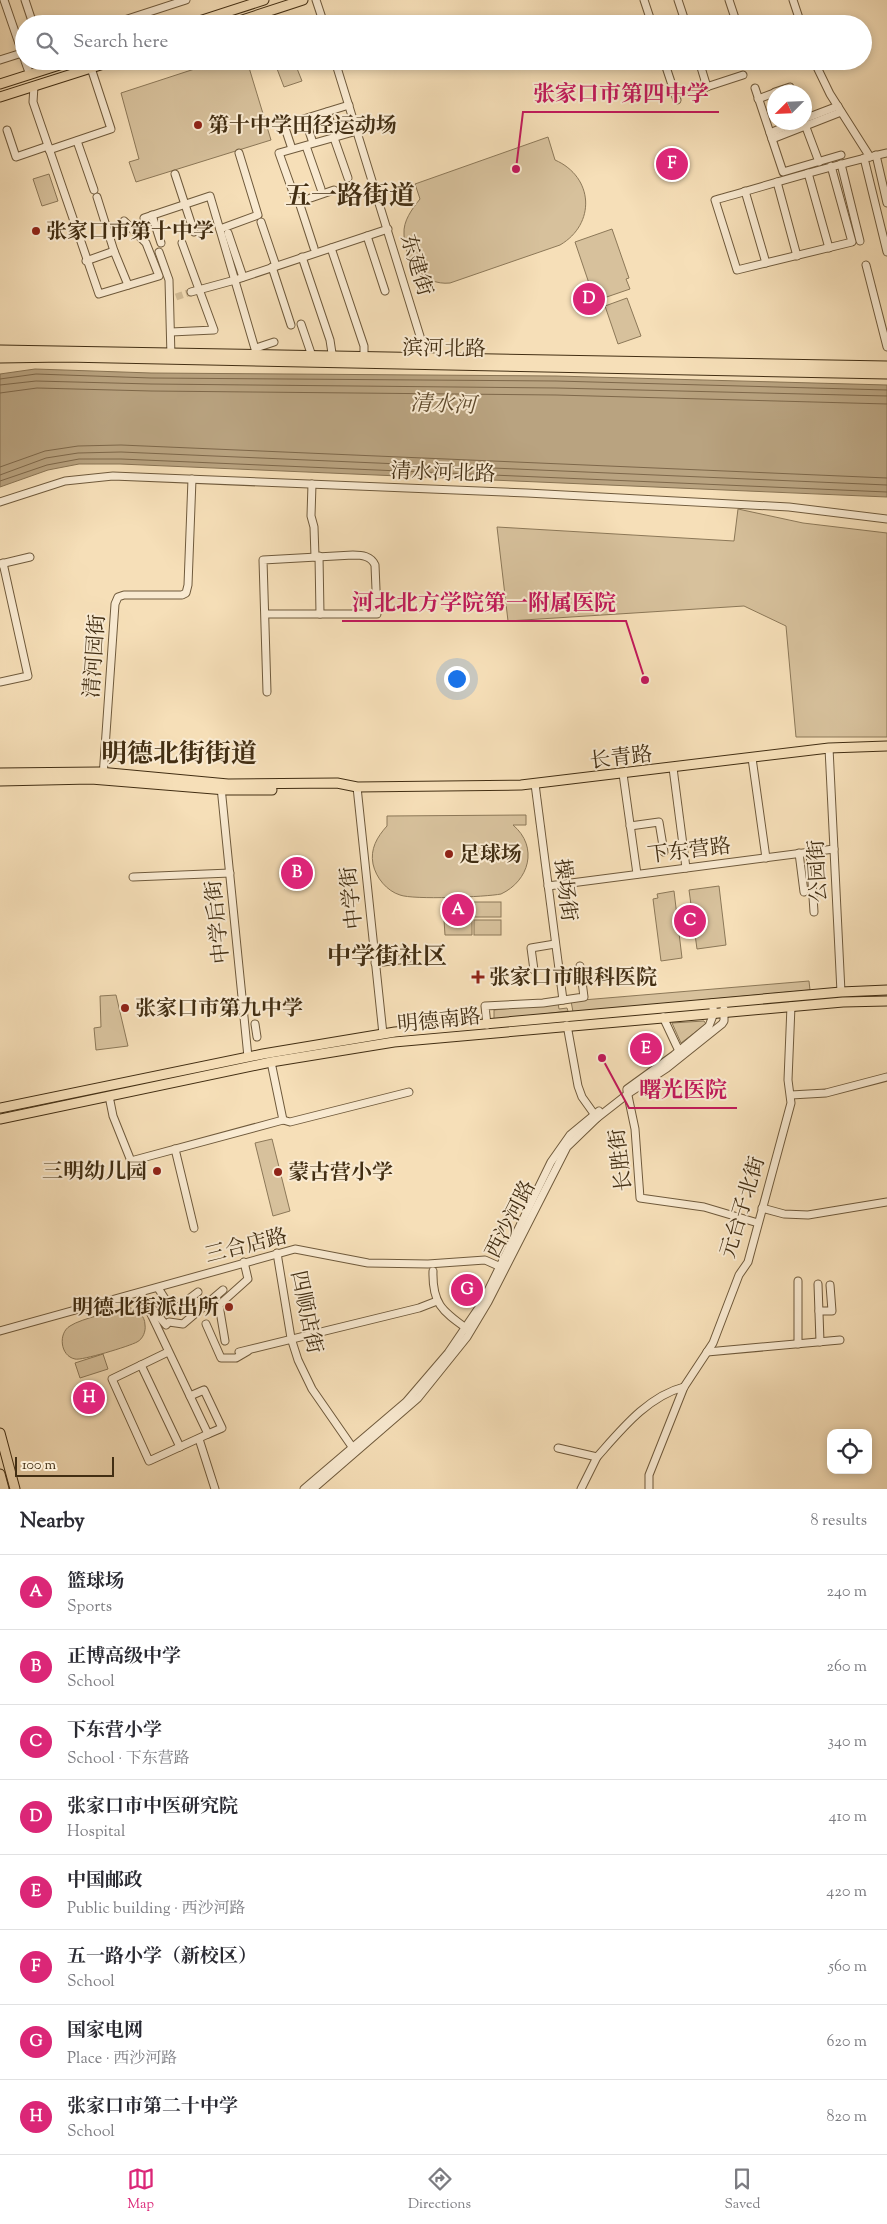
<!DOCTYPE html>
<meta charset="utf-8">
<style>
body{margin:0;font-family:"Sorts Mill Goudy","Noto Serif SC",serif;background:#f2f2f3;color:#2b2b33}
.controls{position:absolute;right:15px;bottom:15px;display:grid;overflow:hidden;border-radius:10px;box-shadow:0 2px 8px #0003}
.controls button{width:45px;height:45px;display:grid;place-items:center;padding:0;border:0;border-bottom:1px solid #e1e1e2;background:#fff;color:#2b2b33;font:25px sans-serif}
.compass{position:absolute;left:767px;top:85px;width:45px;height:45px;border-radius:50%;background:#fff;box-shadow:0 2px 8px #0003;rotate:246deg}
.scale{position:absolute;left:15px;bottom:12px;width:99px;box-sizing:border-box;padding-left:5px;border:2px solid #422e13;border-top:0;font-size:14px;line-height:18px;white-space:nowrap;color:#422e13;-webkit-text-stroke:4px #f9ead1;paint-order:stroke}
.you{position:absolute;left:456px;top:678px;width:18px;height:18px;margin:-12px;border:4px solid #fff;border-radius:50%;background:#1a73e8;box-shadow:0 0 0 8px #1a73e833}
.badge{display:grid;place-items:center;width:32px;height:32px;border-radius:50%;background:#db2777;color:#fff;font-size:16px;font-weight:700}
.pin{position:absolute;translate:-50% -50%;border:2px solid #fff;box-shadow:0 1px 5px #0006}
.list{margin:0;padding:0;list-style:none}
h2{display:flex;justify-content:space-between;align-items:center;height:65px;margin:0;padding:0 20px;font-size:21px}
h2 small{font-size:16px;font-weight:400;color:#7c7c81}
.list li{display:grid;grid-template-columns:32px 1fr auto;gap:15px;align-items:center;box-sizing:border-box;height:75px;padding:0 20px;border-top:1px solid #e1e1e2}
.list b{display:block;font-size:19px;white-space:nowrap}
.list p{margin:0;font-size:16px;white-space:nowrap;color:#7c7c81}
.list em{font-size:16px;font-style:normal;color:#7c7c81}
.icon{flex:none;width:28px;height:28px;fill:none;stroke:currentColor;stroke-width:2;stroke-linecap:round;stroke-linejoin:round}
.map{position:relative;flex:none;width:887px;height:1489px;overflow:hidden}
.search{position:absolute;background:#fff;box-shadow:0 2px 8px #0003;left:15px;right:15px;top:15px;height:55px;display:flex;align-items:center;gap:12px;box-sizing:border-box;padding:0 18px;border-radius:28px;color:#7c7c81;font-size:19px}
.sheet{height:665px;background:#fff}
nav{display:flex;justify-content:space-around;align-items:center;box-sizing:border-box;height:70px;border-top:1px solid #e1e1e2;background:#fff;font-size:14px;color:#7c7c81}
nav a{display:grid;justify-items:center;gap:2px}
nav .on{color:#db2777}
.map>svg:first-child{display:block}
.green{fill:#d7c19c;stroke:#8c7858}
.water{fill:#b9a380;stroke:#897454}
.lines{fill:none;stroke-linecap:round;stroke-linejoin:round}
.shore{stroke:#7e684a;stroke-width:1}
.minor-tunnel{stroke:#d2bc97;stroke-width:7;stroke-dasharray:7 3.5;stroke-linecap:butt}
.minor-casing{stroke:#6f5a3c;stroke-width:9}
.major-casing{stroke:#422e13;stroke-width:11}
.minor{stroke:#f9ead1;stroke-width:7}
.major{stroke:#f6dfb8;stroke-width:9}
.poi-dot{fill:#8f2418;stroke:#f9ead1;stroke-width:2}
.labels{text-anchor:middle;stroke-width:4;stroke-linejoin:round;paint-order:stroke}
.poi-label{font-size:21px;font-weight:bold;fill:#422e13;stroke:#f9ead1;text-anchor:start}
.street-label{font-size:21px;fill:#422e13;stroke:#f9ead1}
.water-label{font-size:22px;font-style:italic;fill:#604b2e;stroke:#f9ead1}
.quarter-label{font-size:24px;font-weight:bold;fill:#422e13;stroke:#f9ead1}
.district-label{font-size:26px;font-weight:bold;fill:#422e13;stroke:#f9ead1}
.leader{fill:none;stroke:#c2185b;stroke-width:2}
.callout-dot{fill:#c2185b;stroke:#f9ead1;stroke-width:2}
.callout-label{font-size:22px;text-anchor:middle;font-weight:bold;fill:#c2185b;stroke:#f9ead1;stroke-width:4;stroke-linejoin:round;paint-order:stroke}
</style>
<div class="map">
<svg width="887" height="1489" viewBox="0 0 887 1489">
<rect width="100%" height="100%" fill="#f6dfb8"/>
<filter id="stains"><feTurbulence type="fractalNoise" baseFrequency=".004" numOctaves="4"/><feColorMatrix values="0 0 0 0 .2 0 0 0 0 .09 0 0 0 0 .02 0 0 0 .5 -.17"/></filter>
<radialGradient id="worn" r=".72"><stop offset=".6" stop-color="#630" stop-opacity="0"/><stop offset="1" stop-color="#630" stop-opacity=".3"/></radialGradient>
<g class="green">
<polygon points="219,61 247,61 271,140 136,182 129,162 139,159 121,93"/>
<polygon points="274,61 294,61 302,81 284,87"/>
<path d="M548 137 555 160C594 177 596 224 560 245L450 283C423 286 404 260 404 234 403 221 412 209 420 199L415 184Z"/>
<polygon points="49,174 58,201 42,206 33,179"/>
<polygon points="612,229 629,278 626,279 630,289 595,301 575,242"/>
<polygon points="627,298 641,336 618,344 605,306"/>
<polygon points="738,509 803,523 887,533 887,737 796,737 786,626 744,606 508,621 497,527 734,541"/>
<path d="M526 815V825H513C539 847 529 881 501 894 486 897 413 900 400 895 387 891 376 878 373 864 370 849 377 837 387 826V816Z"/>
<polygon points="719,886 726,945 697,949 689,890"/>
<polygon points="674,891 682,958 661,961 653,899 658,898 657,894"/>
<polygon points="444,902 472,902 472,917 444,918"/>
<rect x="474" y="902" width="27" height="15"/>
<polygon points="444,920 472,920 472,935 445,935"/>
<rect x="474" y="920" width="27" height="15"/>
<polygon points="809,981 810,990 573,1012 571,1001"/>
<polygon points="116,995 128,1046 96,1050 94,1028 101,1027 100,996"/>
<polygon points="558,1003 559,1009 567,1008 568,1011 494,1020 494,1010"/>
<polygon points="704,1021 706,1024 681,1043 672,1023"/>
<polygon points="272,1139 290,1211 273,1216 255,1143"/>
<path d="M128 1307C137 1310 145 1315 145 1325 146 1331 143 1339 137 1342 130 1346 81 1361 75 1359 60 1356 58 1333 70 1326 82 1318 114 1312 128 1307Z"/>
<polygon points="103,1354 108,1369 80,1378 75,1363"/>
</g>
<polygon class="water" points="35,369 151,373 556,376 887,385 887,497 120,464 79,464 48,470 0,487 0,374"/>
<g class="lines">
<g class="shore">
<polyline points="0,379 36,374 151,378 556,381 887,390"/>
<polyline points="0,385 36,381 151,384 556,388 887,396"/>
<polyline points="0,393 37,388 151,391 556,395 887,404"/>
<polyline points="0,467 45,451 78,446 121,445 887,478"/>
<polyline points="0,475 46,458 78,453 121,452 887,485"/>
<polyline points="0,481 47,465 79,459 121,459 887,492"/>
</g>
<polyline class="minor-tunnel" points="176,297 191,292"/>
<defs>
<g id="minor">
<polyline points="4,0 24,58"/>
<polyline points="25,0 33,24"/>
<polyline points="316,0 324,24"/>
<polyline points="644,0 652,24"/>
<polyline points="678,0 686,24"/>
<polyline points="729,0 737,24"/>
<polyline points="793,0 801,24"/>
<polyline points="112,24 186,0"/>
<polyline points="0,60 22,53"/>
<polyline points="25,61 30,75"/>
<polyline points="335,61 428,362"/>
<polyline points="664,61 677,100"/>
<polyline points="699,61 707,87"/>
<polyline points="814,61 830,94 870,157"/>
<polyline points="34,86 33,102 99,294 159,276 146,243 124,221"/>
<polyline points="755,88 783,172 841,155"/>
<polyline points="691,92 743,75"/>
<polyline points="775,92 790,87 792,92"/>
<polyline points="758,99 774,93"/>
<polyline points="327,112 334,133"/>
<polyline points="305,119 312,140"/>
<polyline points="804,119 838,106"/>
<polyline points="804,122 819,162"/>
<polyline points="7,130 16,157 48,146"/>
<polyline points="770,133 796,122"/>
<polyline points="334,138 348,178"/>
<polyline points="772,139 841,112"/>
<polyline points="77,141 94,190"/>
<polyline points="291,146 284,125 349,105"/>
<polyline points="306,146 321,189"/>
<polyline points="49,150 111,129 91,68"/>
<polyline points="876,155 887,203"/>
<polyline points="864,158 887,252"/>
<polyline points="841,164 860,241"/>
<path d="M831 166 852 242 737 270 715 200C772 184 829 166 887 153"/>
<polyline points="808,173 829,248"/>
<polyline points="175,174 194,232"/>
<polyline points="777,182 797,256"/>
<polyline points="745,191 766,263"/>
<polyline points="97,197 114,251 128,285"/>
<polyline points="295,198 279,153 357,131"/>
<polyline points="152,215 161,243"/>
<polyline points="144,218 210,196 258,359"/>
<polyline points="261,222 276,266"/>
<polyline points="220,229 258,215 239,153"/>
<polyline points="228,233 243,277"/>
<polyline points="367,236 385,291"/>
<polyline points="314,248 299,202 334,190"/>
<polyline points="331,248 364,346 364,360"/>
<polyline points="159,252 169,280 171,357"/>
<polyline points="302,257 330,340 333,360"/>
<polyline points="86,261 114,251"/>
<polyline points="866,265 887,347"/>
<polyline points="272,267 291,325"/>
<polyline points="191,292 235,280 388,229"/>
<polyline points="301,324 313,359"/>
<polyline points="171,332 214,330 182,243"/>
<polyline points="256,348 274,342"/>
<polyline points="312,484 311,516 314,527 315,557"/>
<polyline points="0,502 65,481 113,476 527,493 789,507 887,519"/>
<polyline points="319,556 320,614"/>
<polyline points="0,564 30,557"/>
<path d="M265 614H377L375 565C371 556 362 555 353 555L263 560 267 692"/>
<polyline points="0,682 28,676 3,563"/>
<polyline points="829,748 841,992"/>
<polyline points="752,758 766,858"/>
<polyline points="673,768 686,868"/>
<polyline points="623,774 637,874"/>
<polyline points="103,777 115,604 118,597 124,595 182,595 186,593 188,585 192,479"/>
<polyline points="535,784 563,1000"/>
<polyline points="221,787 248,1057"/>
<polyline points="357,787 383,1034"/>
<polyline points="630,826 659,822 664,852"/>
<polyline points="810,852 814,912"/>
<polyline points="799,853 804,892"/>
<polyline points="133,877 230,873"/>
<polyline points="548,886 834,849"/>
<polyline points="375,963 408,959"/>
<polyline points="534,970 531,948 555,944"/>
<polyline points="663,1017 679,1051"/>
<polyline points="255,1024 257,1037"/>
<polyline points="487,1025 485,1006 543,1003 584,997 580,966"/>
<polyline points="567,1025 578,1086 582,1097 597,1118"/>
<polyline points="627,1089 674,1055 709,1026 714,1013 712,1003"/>
<polyline points="627,1091 635,1129 640,1198 704,1207 758,1223"/>
<polyline points="791,1095 826,1093 887,1077"/>
<polyline points="109,1096 113,1116 131,1161 283,1120 271,1062"/>
<polyline points="283,1120 290,1122 409,1092"/>
<polyline points="175,1149 194,1228"/>
<polyline points="762,1208 784,1214 808,1215 887,1202"/>
<polyline points="277,1253 291,1338 298,1360 312,1389 355,1451"/>
<path d="M433 1271C432 1303 442 1311 466 1328"/>
<polyline points="818,1284 820,1342"/>
<polyline points="158,1288 169,1305 178,1307 198,1292"/>
<polyline points="141,1293 208,1434 149,1461 112,1379 168,1352"/>
<polyline points="149,1305 166,1325 169,1322 183,1324 223,1290"/>
<polyline points="819,1311 832,1311 830,1285"/>
<polyline points="206,1324 221,1358 236,1358 248,1351"/>
<polyline points="0,1331 295,1249 368,1263 428,1264 485,1260 503,1268"/>
<polyline points="225,1341 219,1305 248,1279 244,1262"/>
<polyline points="798,1344 798,1281"/>
<polyline points="239,1352 419,1308 437,1301"/>
<polyline points="707,1352 840,1340"/>
<polyline points="141,1365 180,1447"/>
<polyline points="190,1396 204,1390 222,1428 208,1434"/>
<polyline points="199,1439 215,1489"/>
<path d="M558 1448 597 1457C621 1430 648 1396 684 1387"/>
<polyline points="304,1489 406,1402 448,1353 482,1303 551,1162 570,1135 599,1111"/>
<polyline points="313,1489 418,1398 467,1337 488,1302 567,1147 597,1118 629,1093 667,1068 722,1024 724,1021 724,1009"/>
<polyline points="581,1489 597,1457"/>
<polyline points="649,1489 649,1475 684,1387 713,1343 739,1275 748,1262 791,1103 788,1080 791,1006"/>
</g>
<g id="major">
<polyline points="190,24 264,0"/>
<polyline points="230,24 303,0"/>
<polyline points="0,84 72,61"/>
<polyline points="0,97 113,61"/>
<polyline points="0,350 887,366"/>
<polyline points="0,358 65,357 887,374"/>
<polyline points="0,773 99,772 228,784 337,783 357,787 521,785 829,748 887,746"/>
<polyline points="0,781 91,779 226,790 272,790"/>
<polyline points="0,1108 263,1054 395,1032 841,992 887,990"/>
<polyline points="0,1119 271,1062 394,1042 843,1002 887,1001"/>
<polyline points="0,1433 15,1489"/>
<polyline points="0,1474 4,1489"/>
</g>
</defs>
<use href="#minor" class="minor-casing"/>
<use href="#major" class="major-casing"/>
<use href="#minor" class="minor"/>
<use href="#major" class="major"/>
</g>
<g class="poi-dot">
<circle cx="198" cy="125" r="5"/>
<circle cx="36" cy="231" r="5"/>
<circle cx="449" cy="854" r="5"/>
<path d="M475.5 969.5h5v5h5v5h-5v5h-5v-5h-5v-5h5z"/>
<circle cx="125" cy="1008" r="5"/>
<circle cx="157" cy="1171" r="5"/>
<circle cx="278" cy="1172" r="5"/>
<circle cx="229" cy="1307" r="5"/>
</g>
<g class="labels">
<g class="poi-label">
<text x="208" y="132">第十中学田径运动场</text>
<text x="46" y="238">张家口市第十中学</text>
<text x="459" y="861">足球场</text>
<text x="489" y="984">张家口市眼科医院</text>
<text x="135" y="1015">张家口市第九中学</text>
<text x="147" y="1178" text-anchor="end">三明幼儿园</text>
<text x="288" y="1179">蒙古营小学</text>
<text x="219" y="1314" text-anchor="end">明德北街派出所</text>
</g>
<g class="street-label">
<text transform="translate(417 265) rotate(73)" y="7">东建街</text>
<text transform="translate(444 348) rotate(1)" y="7">滨河北路</text>
<text transform="translate(443 472) rotate(2)" y="7">清水河北路</text>
<text transform="translate(94 656) rotate(-86)" y="7">清河园街</text>
<text transform="translate(621 757) rotate(-7)" y="7">长青路</text>
<text transform="translate(689 850) rotate(-7)" y="7">下东营路</text>
<text transform="translate(817 871) rotate(-93)" y="7">公园街</text>
<text transform="translate(566 890) rotate(83)" y="7">操场街</text>
<text transform="translate(351 898) rotate(-96)" y="7">中学街</text>
<text transform="translate(217 922) rotate(-96)" y="7">中学后街</text>
<text transform="translate(439 1020) rotate(-6)" y="7">明德南路</text>
<text transform="translate(620 1160) rotate(-97)" y="7">长胜街</text>
<text transform="translate(742 1207) rotate(-73)" y="7">元台子北街</text>
<text transform="translate(510 1219) rotate(-63)" y="7">西沙河路</text>
<text transform="translate(246 1245) rotate(-14)" y="7">三合店路</text>
<text transform="translate(307 1312) rotate(78)" y="7">四顺店街</text>
</g>
<g class="water-label">
<text transform="translate(443 403) rotate(2)" y="8">清水河</text>
</g>
<g class="quarter-label">
<text x="387" y="964">中学街社区</text>
</g>
<g class="district-label">
<text x="350" y="204">五一路街道</text>
<text x="179" y="762">明德北街街道</text>
</g>
</g>
<path class="leader" d="M516 169L523 112H719M645 680L626 621H342M602 1058L629 1108H737"/>
<g class="callout-dot">
<circle cx="516" cy="169" r="5"/>
<circle cx="645" cy="680" r="5"/>
<circle cx="602" cy="1058" r="5"/>
</g>
<g class="callout-label">
<text x="621" y="101">张家口市第四中学</text>
<text x="484" y="610">河北北方学院第一附属医院</text>
<text x="683" y="1097">曙光医院</text>
</g>
<rect width="100%" height="100%" filter="url(#stains)"/>
<rect width="100%" height="100%" fill="url(#worn)"/>
</svg>
<div class="controls">
<button><svg class="icon" aria-label="locate" viewBox="0 0 24 24"><circle cx="12" cy="12" r="6"/><path d="M12 2v4M12 18v4M2 12h4M18 12h4"/></svg></button>
</div>
<svg class="compass" viewBox="-18 -18 36 36"><path d="M0-13l5 13h-10z" fill="#e53935"/><path d="M0 13l5-13h-10z" fill="#7c7c81"/></svg>
<div class="scale">100 m</div>
<div class="you"></div>
<div class="pin badge" style="left:458px;top:910px">A</div>
<div class="pin badge" style="left:297px;top:873px">B</div>
<div class="pin badge" style="left:690px;top:921px">C</div>
<div class="pin badge" style="left:589px;top:299px">D</div>
<div class="pin badge" style="left:646px;top:1049px">E</div>
<div class="pin badge" style="left:672px;top:164px">F</div>
<div class="pin badge" style="left:467px;top:1290px">G</div>
<div class="pin badge" style="left:89px;top:1398px">H</div>
<div class="search"><svg class="icon" aria-label="search" viewBox="0 0 24 24"><circle cx="10" cy="10" r="6"/><path d="M15 15l6 6"/></svg>Search here</div>
</div>
<section class="sheet">
<h2>Nearby<small>8 results</small></h2>
<ul class="list">
<li><span class="badge">A</span><div><b>篮球场</b><p>Sports</p></div><em>240 m</em></li>
<li><span class="badge">B</span><div><b>正博高级中学</b><p>School</p></div><em>260 m</em></li>
<li><span class="badge">C</span><div><b>下东营小学</b><p>School · 下东营路</p></div><em>340 m</em></li>
<li><span class="badge">D</span><div><b>张家口市中医研究院</b><p>Hospital</p></div><em>410 m</em></li>
<li><span class="badge">E</span><div><b>中国邮政</b><p>Public building · 西沙河路</p></div><em>420 m</em></li>
<li><span class="badge">F</span><div><b>五一路小学（新校区）</b><p>School</p></div><em>560 m</em></li>
<li><span class="badge">G</span><div><b>国家电网</b><p>Place · 西沙河路</p></div><em>620 m</em></li>
<li><span class="badge">H</span><div><b>张家口市第二十中学</b><p>School</p></div><em>820 m</em></li>
</ul>
</section>
<nav>
<a class="on"><svg class="icon" aria-label="map" viewBox="0 0 24 24"><path d="M3 6l6-2 6 2 6-2v14l-6 2-6-2-6 2zM9 4v14M15 6v14"/></svg>Map</a>
<a><svg class="icon" aria-label="directions" viewBox="0 0 24 24"><path d="M12 3l9 9-9 9-9-9zM9 14v-3h6M13 9l2 2-2 2"/></svg>Directions</a>
<a><svg class="icon" aria-label="saved" viewBox="0 0 24 24"><path d="M7 4h10v16l-5-4-5 4z"/></svg>Saved</a>
</nav>
